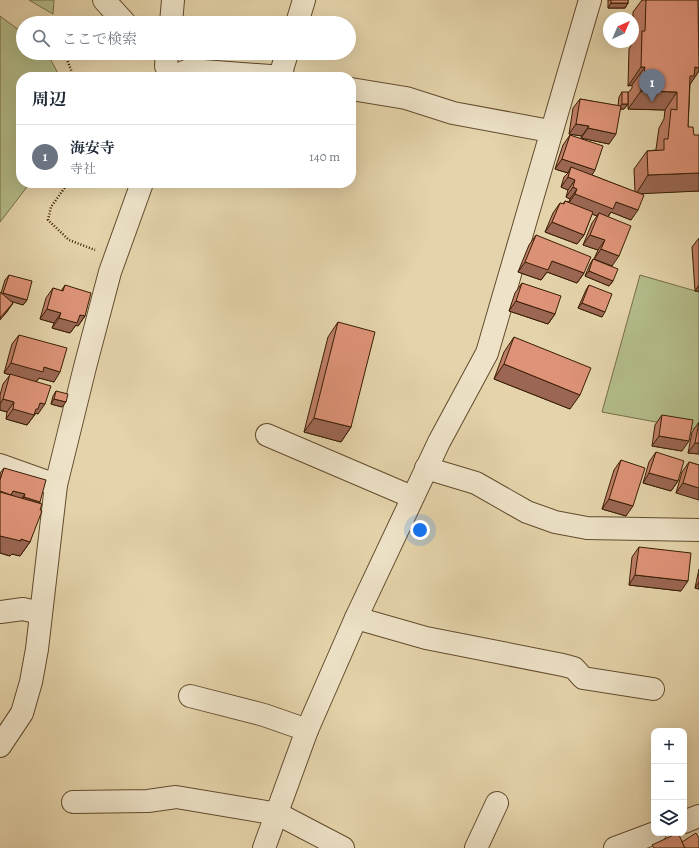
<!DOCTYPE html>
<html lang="ja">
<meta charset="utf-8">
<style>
body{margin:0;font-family:Alegreya,"Noto Serif JP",serif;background:#f2f2f3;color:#1f2937}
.controls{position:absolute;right:12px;bottom:12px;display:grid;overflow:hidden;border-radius:8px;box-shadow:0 4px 16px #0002}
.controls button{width:36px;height:36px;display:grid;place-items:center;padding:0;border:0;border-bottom:1px solid #e0e1e3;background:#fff;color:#1f2937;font:20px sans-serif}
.compass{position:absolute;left:603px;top:12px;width:36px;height:36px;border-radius:50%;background:#fff;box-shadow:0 4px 16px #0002;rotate:44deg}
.you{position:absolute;left:420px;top:530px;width:14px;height:14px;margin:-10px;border:3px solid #fff;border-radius:50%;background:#1a73e8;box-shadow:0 0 0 6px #1a73e833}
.badge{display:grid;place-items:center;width:26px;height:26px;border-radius:50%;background:#8f2418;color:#fff;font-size:13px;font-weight:700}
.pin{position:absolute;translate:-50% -33px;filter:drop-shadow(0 1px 2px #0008)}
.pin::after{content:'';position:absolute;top:21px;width:14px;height:12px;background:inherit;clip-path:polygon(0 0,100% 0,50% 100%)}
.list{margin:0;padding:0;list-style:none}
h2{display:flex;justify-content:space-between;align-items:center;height:52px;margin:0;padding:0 16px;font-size:17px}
h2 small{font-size:13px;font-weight:400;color:#747a83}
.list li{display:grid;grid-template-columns:26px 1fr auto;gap:12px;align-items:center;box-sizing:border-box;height:64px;padding:0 16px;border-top:1px solid #e0e1e3}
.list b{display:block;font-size:15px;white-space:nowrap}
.list p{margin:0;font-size:13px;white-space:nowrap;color:#747a83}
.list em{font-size:13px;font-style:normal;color:#747a83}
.icon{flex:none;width:22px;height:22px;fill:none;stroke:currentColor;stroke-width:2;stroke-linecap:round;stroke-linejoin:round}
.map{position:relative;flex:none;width:699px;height:848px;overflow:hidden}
.search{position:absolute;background:#fff;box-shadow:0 4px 16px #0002;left:16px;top:16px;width:340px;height:44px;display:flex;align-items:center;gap:10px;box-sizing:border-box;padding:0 14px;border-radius:22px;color:#747a83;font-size:15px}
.panel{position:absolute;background:#fff;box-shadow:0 4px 16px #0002;left:16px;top:72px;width:340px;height:116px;border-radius:16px}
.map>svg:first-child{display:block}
.green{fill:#b4bd8a;stroke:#766d46}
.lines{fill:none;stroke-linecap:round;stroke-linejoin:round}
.minor-casing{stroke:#634b2d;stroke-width:24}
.path{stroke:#381d03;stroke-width:2.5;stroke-dasharray:1 2;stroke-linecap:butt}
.minor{stroke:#eee3c8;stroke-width:22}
.wall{fill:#bf7e67;stroke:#381d03}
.shaded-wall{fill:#9b6754;stroke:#381d03}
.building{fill:#de9378;stroke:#381d03}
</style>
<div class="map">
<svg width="699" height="848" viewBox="0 0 699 848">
<rect width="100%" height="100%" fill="#e5d4ab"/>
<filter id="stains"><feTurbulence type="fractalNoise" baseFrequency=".005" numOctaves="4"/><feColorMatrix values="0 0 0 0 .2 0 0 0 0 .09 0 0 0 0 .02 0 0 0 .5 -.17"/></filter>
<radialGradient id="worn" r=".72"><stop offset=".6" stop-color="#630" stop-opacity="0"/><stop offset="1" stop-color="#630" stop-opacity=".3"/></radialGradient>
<g class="green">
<polygon points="29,0 54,0 53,14"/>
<polygon points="0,16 23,33 23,53 47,53 60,77 21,77 21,183 30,183 0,222"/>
<polygon points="640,275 699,292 699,430 602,412"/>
</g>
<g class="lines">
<defs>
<g id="minor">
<polyline points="104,0 125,23"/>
<polyline points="171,23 173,0"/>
<polyline points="297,23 304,0"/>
<polyline points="167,53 166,66 172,76"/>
<polyline points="280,76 287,53"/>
<polyline points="172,77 189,70 284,77"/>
<polyline points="351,89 406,98 453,113 550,131"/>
<polyline points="267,435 412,497"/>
<polyline points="0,465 56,485"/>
<polyline points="426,468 476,483 527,512 555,522 587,528 699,530"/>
<polyline points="0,612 23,609 40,613"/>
<polyline points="356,618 426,638 563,665 574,668 583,678 653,689"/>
<polyline points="190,696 264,715 307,730"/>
<polyline points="0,746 22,713 31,682 37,649 56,485 85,367 110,272 142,183"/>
<polyline points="73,802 148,801 176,797 278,814 343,848"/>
<polyline points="684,822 699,816"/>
<polyline points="264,848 307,730 356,618 439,442 487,353 590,0"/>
<polyline points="476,848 497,803"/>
<polyline points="615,848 655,833"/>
</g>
</defs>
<use href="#minor" class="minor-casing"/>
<g class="path">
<polyline points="70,53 67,60 74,77"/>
<polyline points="132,53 145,55"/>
<polyline points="68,183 51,207 48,220 69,240 95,250"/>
</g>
<use href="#minor" class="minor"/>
</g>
<g class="wall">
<polygon points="608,0 628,0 628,3 625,8 608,8"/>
<polygon points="642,0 698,0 699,71 690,84 688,127 699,191 639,193 631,220 611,212 608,217 612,266 594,259 598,250 583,245 592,223 597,216 592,214 584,235 577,244 545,232 553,213 560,203 563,204 565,201 569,202 570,199 566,197 568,190 561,187 564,177 568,173 555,169 563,145 570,135 592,175 635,192 634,169 647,151 656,150 656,149 659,128 664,119 665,110 628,109 628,93 632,88 632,85 628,86 629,49 633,42 633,12"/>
<polygon points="622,92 628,104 624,109 620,109 609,144 581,138 582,136 569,134 573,108 580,99 618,106 619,97"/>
<polygon points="536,235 584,273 577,283 547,272 541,280 518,272 529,245"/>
<polygon points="699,238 699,291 695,291 692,247"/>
<polygon points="593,259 613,281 609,286 585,276 590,264"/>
<polygon points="9,275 27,300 23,305 11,301 13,303 6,313 1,293 5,280"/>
<polygon points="522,283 555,314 548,324 509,311 515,293"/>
<polygon points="65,285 85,316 78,326 76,325 70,333 52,328 54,323 40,319 46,298 53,288 61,291"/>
<polygon points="589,285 602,317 578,308 586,290"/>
<polygon points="338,322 351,427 341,442 304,432 328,337"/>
<polygon points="19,335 54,382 39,378 36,382 38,414 36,413 27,425 6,419 7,412 0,410 0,395 3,384 10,375 4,373 12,344"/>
<polygon points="514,337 570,409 494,379 504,352"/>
<polygon points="56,391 62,407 51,404 53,396"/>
<polygon points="662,415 682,451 652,446 655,425"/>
<polygon points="699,422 699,454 688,453 692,432"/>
<polygon points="656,452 678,481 671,491 643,483 649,462"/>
<polygon points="621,460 626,516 602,509 614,470"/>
<polygon points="689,462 699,465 676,493 682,472"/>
<polygon points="4,468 40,502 30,542 20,556 12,554 10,556 0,553 0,473"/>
<polygon points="639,547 681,591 629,585 632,557"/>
<polygon points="699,569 699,589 695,588"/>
</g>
<g class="shaded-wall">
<polygon points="611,3 628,3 625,8 608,8"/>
<polygon points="641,67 645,67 632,85 628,86"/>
<polygon points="695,67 699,68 699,71 689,86 677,94"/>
<polygon points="641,91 677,92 665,110 628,109"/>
<polygon points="622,104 628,104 624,109 618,109"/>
<polygon points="576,124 589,126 582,136 569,134"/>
<polygon points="588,128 616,134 609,144 581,138"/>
<polygon points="562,159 595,170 589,180 571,167 568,173 555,169"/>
<polygon points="699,173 699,191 636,194 648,175"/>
<polygon points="568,177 575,180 568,190 561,187"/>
<polygon points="573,187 577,189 570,199 566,197"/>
<polygon points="575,194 616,202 638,210 631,220 611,212 606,219 599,213 597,216 568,204"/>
<polygon points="552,222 584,235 577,244 545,232"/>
<polygon points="590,235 605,240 598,250 583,245"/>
<polygon points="601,249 619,256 612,266 594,259"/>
<polygon points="552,261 584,273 577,283 547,272 541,280 518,272 525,262"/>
<polygon points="589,271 613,281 609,286 585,276"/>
<polygon points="699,285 699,291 695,291"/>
<polygon points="3,293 27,300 23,305 0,298"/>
<polygon points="516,301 555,314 548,324 509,311"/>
<polygon points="13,303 6,313 0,320 0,318"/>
<polygon points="582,303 605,312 602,317 578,308"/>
<polygon points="47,309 61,313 54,323 40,319"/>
<polygon points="80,315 85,316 78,326 76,325 70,333 52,328 59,318"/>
<polygon points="11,363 44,367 60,372 54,382 39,378 36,382 4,373"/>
<polygon points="504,364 580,395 570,409 494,379"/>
<polygon points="3,399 14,402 7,412 0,410 0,404"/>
<polygon points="54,399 66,402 62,407 51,404"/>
<polygon points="40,403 45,404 38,414 36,413 27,425 6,419 13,409"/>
<polygon points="314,418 351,427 341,442 304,432"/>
<polygon points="659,436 689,441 682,451 652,446"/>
<polygon points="695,443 699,443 699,454 688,453"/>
<polygon points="649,473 678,481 671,491 643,483"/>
<polygon points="683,483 699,488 699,500 676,493"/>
<polygon points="13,491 25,494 18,504 7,501"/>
<polygon points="24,497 40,502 33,512 18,507"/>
<polygon points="609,499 633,506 626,516 602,509"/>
<polygon points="0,536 21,539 30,542 20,556 12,554 10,556 0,553"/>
<polygon points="635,575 688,581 681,591 629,585"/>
<polygon points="699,582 699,589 695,588"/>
</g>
<g class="building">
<rect x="611" y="0" width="17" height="3"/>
<polygon points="646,0 698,0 699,68 695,67 694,76 690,76 688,127 693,127 694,135 699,135 699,173 648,175 647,151 664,150 664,139 668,139 671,109 677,110 677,92 641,91 641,75 644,75 645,67 641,67 642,31 645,31"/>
<rect x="622" y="92" width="6" height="12"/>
<polygon points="580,99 621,106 616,134 588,128 589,126 576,124"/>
<polygon points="570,135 603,146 595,170 562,159"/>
<polygon points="571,167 644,195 638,210 616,202 613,209 575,194 577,189 573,187 575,180 568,177"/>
<polygon points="565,201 593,212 584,235 552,222 560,203 564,204"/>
<polygon points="599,213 631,226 619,256 601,249 605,240 590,235"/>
<polygon points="536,235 591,257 584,273 552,261 548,270 525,262"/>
<polygon points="593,259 618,269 613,281 589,271"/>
<polygon points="9,275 32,281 27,300 3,293"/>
<polygon points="522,283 561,296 555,314 516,301"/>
<polygon points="65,285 91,293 85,316 80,315 77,323 59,318 61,313 47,309 53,288 63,291"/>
<polygon points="589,285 612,294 605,312 582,303"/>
<polygon points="0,292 13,303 0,318"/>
<polygon points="338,322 375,332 351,427 314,418"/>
<polygon points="19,335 67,348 60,372 44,367 43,372 11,363"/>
<polygon points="514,337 591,368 580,395 504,364"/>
<polygon points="10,374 51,386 45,404 40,403 38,409 36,409 34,415 13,409 14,402 3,399"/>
<polygon points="56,391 68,394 66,402 54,399"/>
<polygon points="662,415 693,420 689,441 659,436"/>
<polygon points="699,422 699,443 695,443"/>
<polygon points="656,452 684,461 678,481 649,473"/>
<polygon points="621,460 645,468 633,506 609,499"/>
<polygon points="689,462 699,465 699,488 683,483"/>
<polygon points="4,468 46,480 40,502 24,497 25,494 13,491 11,495 0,491 0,480"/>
<polygon points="0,492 42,504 40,510 42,511 30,542 21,539 21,541 0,536"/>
<polygon points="639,547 691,553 688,581 635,575"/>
<polygon points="678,833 685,848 654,848 652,845"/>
<polygon points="696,833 699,838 699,848 685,848 682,842"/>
</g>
<rect width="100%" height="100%" filter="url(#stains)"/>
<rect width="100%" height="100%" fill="url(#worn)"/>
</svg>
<div class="controls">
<button>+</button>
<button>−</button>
<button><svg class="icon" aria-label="layers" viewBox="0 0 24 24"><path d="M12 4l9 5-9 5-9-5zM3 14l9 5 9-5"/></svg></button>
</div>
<svg class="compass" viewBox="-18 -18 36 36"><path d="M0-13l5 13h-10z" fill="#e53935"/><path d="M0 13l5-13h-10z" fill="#747a83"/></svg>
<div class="you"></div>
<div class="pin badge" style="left:652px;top:102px;background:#6b7280">1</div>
<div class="search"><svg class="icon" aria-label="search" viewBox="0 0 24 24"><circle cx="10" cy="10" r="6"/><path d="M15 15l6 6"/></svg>ここで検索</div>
<section class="panel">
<h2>周辺<small></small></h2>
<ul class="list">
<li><span class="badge" style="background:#6b7280">1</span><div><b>海安寺</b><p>寺社</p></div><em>140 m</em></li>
</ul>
</section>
</div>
